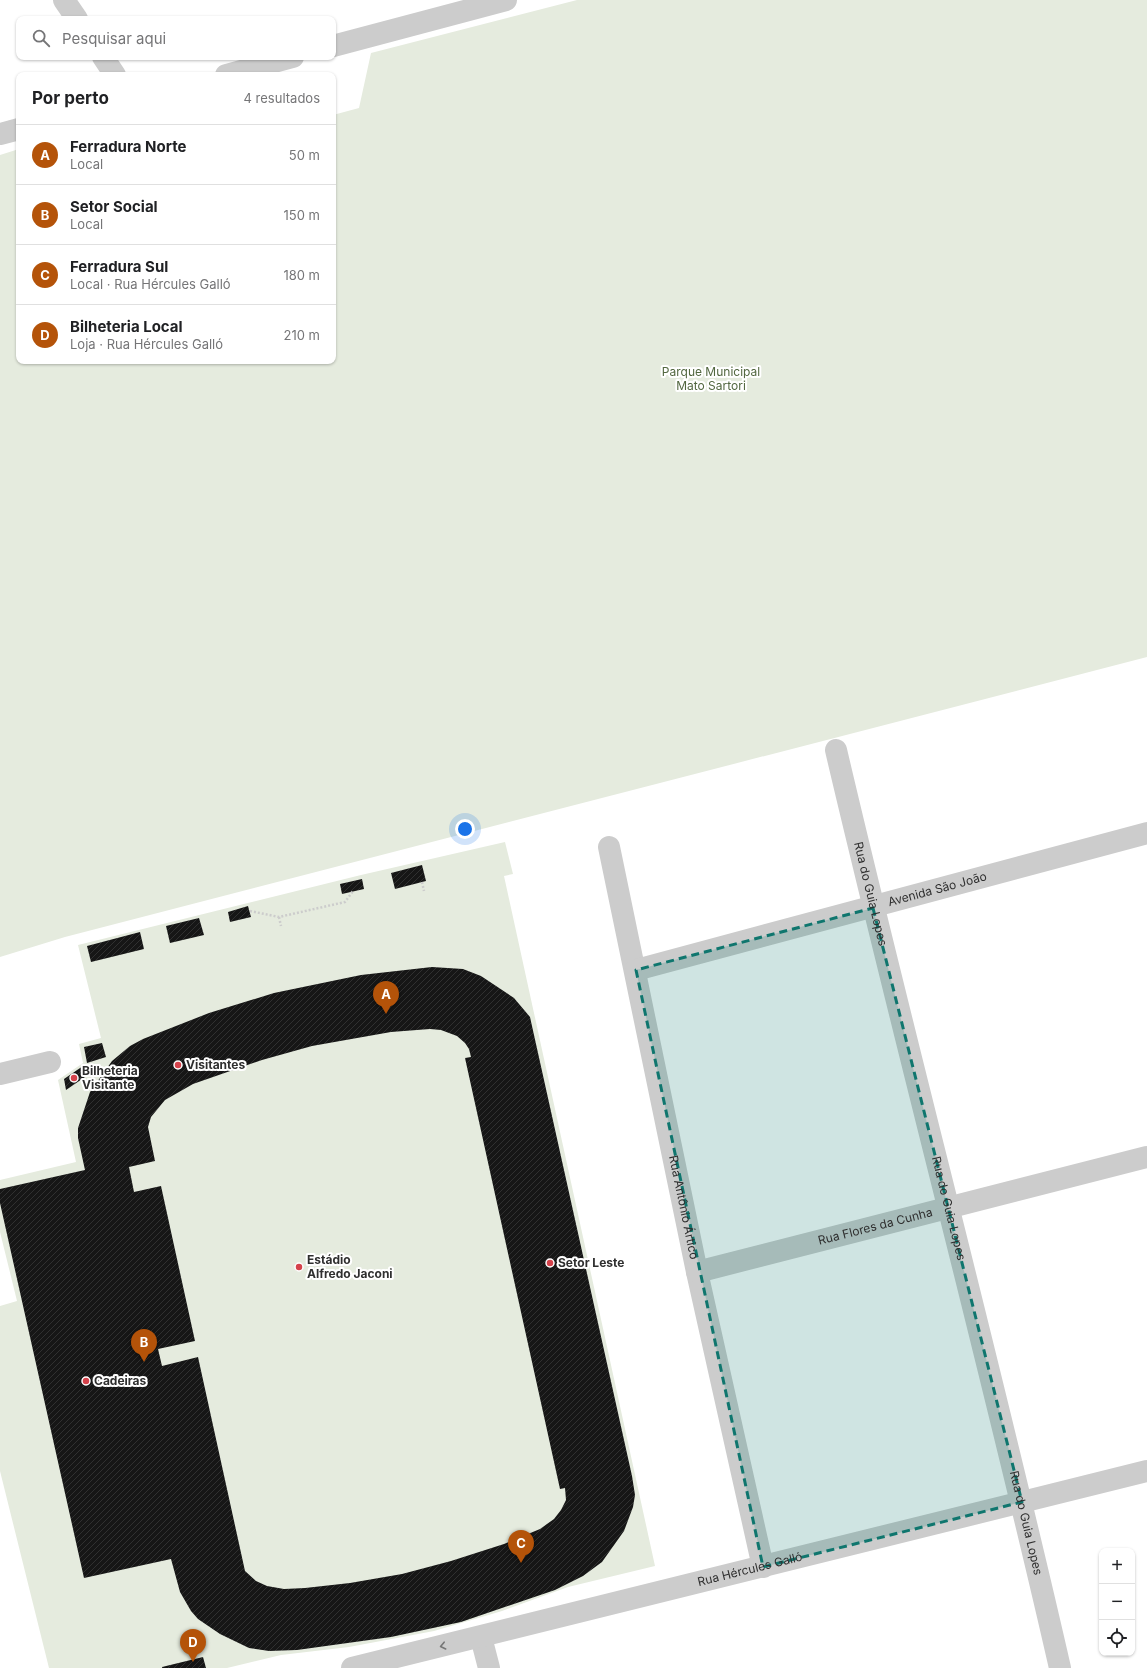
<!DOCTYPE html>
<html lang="pt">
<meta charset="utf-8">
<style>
body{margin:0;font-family:Inter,sans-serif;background:#f6f6f6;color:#202124}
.controls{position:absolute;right:12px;bottom:12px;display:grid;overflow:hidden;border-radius:8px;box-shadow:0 1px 3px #0004}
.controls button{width:36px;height:36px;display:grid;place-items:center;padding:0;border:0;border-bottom:1px solid #e0e0e0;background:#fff;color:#202124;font:20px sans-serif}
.you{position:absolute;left:465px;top:829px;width:14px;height:14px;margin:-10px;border:3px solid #fff;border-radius:50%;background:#1a73e8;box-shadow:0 0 0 6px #1a73e833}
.badge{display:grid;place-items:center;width:26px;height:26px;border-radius:50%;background:#b45309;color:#fff;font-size:13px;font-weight:700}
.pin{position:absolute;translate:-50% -33px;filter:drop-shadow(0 1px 2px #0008)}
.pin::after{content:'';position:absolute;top:21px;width:14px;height:12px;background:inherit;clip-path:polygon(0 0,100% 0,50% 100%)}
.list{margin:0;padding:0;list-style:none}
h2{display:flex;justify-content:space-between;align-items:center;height:52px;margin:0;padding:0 16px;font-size:17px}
h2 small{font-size:13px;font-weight:400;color:#757577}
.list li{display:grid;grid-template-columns:26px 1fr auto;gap:12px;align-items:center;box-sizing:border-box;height:60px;padding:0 16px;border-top:1px solid #e0e0e0}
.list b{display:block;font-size:15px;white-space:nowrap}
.list p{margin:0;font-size:13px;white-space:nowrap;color:#757577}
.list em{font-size:13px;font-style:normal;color:#757577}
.icon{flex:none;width:22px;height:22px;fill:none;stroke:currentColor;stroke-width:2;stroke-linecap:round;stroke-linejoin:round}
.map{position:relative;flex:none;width:1147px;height:1668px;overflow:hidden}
.search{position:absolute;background:#fff;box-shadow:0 1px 3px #0004;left:16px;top:16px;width:320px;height:44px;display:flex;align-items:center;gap:10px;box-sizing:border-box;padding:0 14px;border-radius:8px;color:#757577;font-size:15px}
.panel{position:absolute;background:#fff;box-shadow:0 1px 3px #0004;left:16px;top:72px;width:320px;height:292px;border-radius:8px}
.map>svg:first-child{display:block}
.green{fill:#e5ebde}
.building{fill:url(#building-hatch);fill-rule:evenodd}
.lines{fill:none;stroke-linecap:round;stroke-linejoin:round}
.path{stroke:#ccc;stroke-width:2.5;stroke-dasharray:2 2;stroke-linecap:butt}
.minor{stroke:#ccc;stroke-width:22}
.oneway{stroke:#767676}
.marked{fill:#0f766e;fill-opacity:0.2;stroke:#0f766e;stroke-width:3;stroke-dasharray:8 5;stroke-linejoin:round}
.poi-dot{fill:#d5424b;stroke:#fff;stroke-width:1.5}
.labels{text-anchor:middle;stroke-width:4;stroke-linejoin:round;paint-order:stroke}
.park-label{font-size:12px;fill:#526740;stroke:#fff}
.street-label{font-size:12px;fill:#2f2f2f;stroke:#fff}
.poi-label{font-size:12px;font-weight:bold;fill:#2f2f2f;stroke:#fff;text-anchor:start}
</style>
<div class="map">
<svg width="1147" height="1668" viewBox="0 0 1147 1668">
<defs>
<pattern id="building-hatch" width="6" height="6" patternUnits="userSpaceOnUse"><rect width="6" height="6" fill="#161616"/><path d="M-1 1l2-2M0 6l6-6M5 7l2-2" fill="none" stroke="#303030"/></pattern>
</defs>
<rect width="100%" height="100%" fill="#fff"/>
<g class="green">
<polygon points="577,0 1147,0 1147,657 65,937 0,957 0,155 19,149 19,361 333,361 333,115 359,108 371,53"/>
<polygon points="505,842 513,874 504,876 655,1566 568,1587 502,1611 434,1631 349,1647 281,1655 227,1668 49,1668 0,1471 0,1306 17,1301 0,1232 0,1180 76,1162 58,1080 83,1063 79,1044 101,1038 78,945 361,875"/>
</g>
<g class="building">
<polygon points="422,865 426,881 395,889 391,873"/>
<polygon points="362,879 364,889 342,894 340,884"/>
<polygon points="248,906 251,917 230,922 228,912"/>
<polygon points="199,918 204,935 170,943 166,926"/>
<polygon points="140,932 144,949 91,962 87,946"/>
<path d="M432 967 463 969 481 976 514 998 530 1017 632 1476 635 1495 633 1507 624 1531 602 1562 583 1576 555 1590 461 1622 391 1637 297 1650 269 1651 249 1648 220 1634 198 1619 191 1611 180 1592 171 1559 84 1578 0 1203V1189L85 1170 78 1138V1128L90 1092 112 1061 130 1046 143 1039 209 1013 274 993 361 975ZM430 1029 441 1030 457 1036 465 1043 469 1049 471 1057 465 1058 560 1489 565 1488 566 1500 561 1510 554 1519 540 1529 504 1544 451 1561 402 1574 350 1583 305 1588 284 1589 267 1586 256 1581 245 1571 198 1357 162 1366 158 1349 195 1341 161 1186 134 1192 129 1167 155 1161 148 1127 151 1117 165 1100 193 1084 262 1060 312 1046 391 1032Z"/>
<polygon points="102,1043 106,1057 87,1063 84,1047"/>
<polygon points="83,1066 85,1077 66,1090 64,1079"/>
<polygon points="203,1657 206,1668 162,1668 162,1667"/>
</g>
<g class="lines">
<g class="path">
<polyline points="422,882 424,891"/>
<polyline points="250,911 279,917 345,902 353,891"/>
<polyline points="279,917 281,926"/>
</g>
<g class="minor">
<polyline points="64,0 77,19"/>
<polyline points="333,46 506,0"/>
<polyline points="103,57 115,75"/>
<polyline points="226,75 293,57"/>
<polyline points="0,134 19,129"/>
<path id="s1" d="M836 750C908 1057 990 1361 1060 1668"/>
<path id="s2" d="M609 847 697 1272 763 1567"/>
<path id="s3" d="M636 970 1147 833"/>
<polyline points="0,1074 50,1062"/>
<path id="s4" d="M697 1272 1147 1157"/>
<polyline points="481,1637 489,1668"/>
<path id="s5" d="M352 1668 1147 1471"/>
</g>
</g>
<defs><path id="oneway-chevron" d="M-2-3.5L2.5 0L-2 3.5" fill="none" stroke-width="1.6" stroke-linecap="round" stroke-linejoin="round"/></defs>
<use class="oneway" href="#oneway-chevron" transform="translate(443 1646) rotate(167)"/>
<path class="marked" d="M873 908 1022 1502 763 1567 636 970Z"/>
<g class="poi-dot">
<circle cx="178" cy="1065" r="4"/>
<circle cx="74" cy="1078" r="4"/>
<circle cx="550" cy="1263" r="4"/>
<circle cx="299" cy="1267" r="4"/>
<circle cx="86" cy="1381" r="4"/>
</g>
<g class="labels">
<g class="park-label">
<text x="711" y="376">Parque Municipal<tspan x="711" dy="14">Mato Sartori</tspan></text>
</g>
<g class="street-label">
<text dy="4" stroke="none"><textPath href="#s3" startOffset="312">Avenida São João</textPath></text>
<text dy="4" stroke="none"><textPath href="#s1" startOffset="148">Rua do Guia Lopes</textPath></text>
<text dy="4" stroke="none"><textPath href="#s2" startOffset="368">Rua Antônio Ártico</textPath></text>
<text dy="4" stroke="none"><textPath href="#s1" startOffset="472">Rua do Guia Lopes</textPath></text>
<text dy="4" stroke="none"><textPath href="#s4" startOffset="184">Rua Flores da Cunha</textPath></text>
<text dy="4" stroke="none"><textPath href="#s1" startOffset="796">Rua do Guia Lopes</textPath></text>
<text dy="4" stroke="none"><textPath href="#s5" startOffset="410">Rua Hércules Galló</textPath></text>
</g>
<g class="poi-label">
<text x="186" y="1069">Visitantes</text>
<text x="82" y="1075">Bilheteria<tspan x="82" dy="14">Visitante</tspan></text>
<text x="307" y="1264">Estádio<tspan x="307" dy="14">Alfredo Jaconi</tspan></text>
<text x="558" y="1267">Setor Leste</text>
<text x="94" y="1385">Cadeiras</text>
</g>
</g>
</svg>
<div class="controls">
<button>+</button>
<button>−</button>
<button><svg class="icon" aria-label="locate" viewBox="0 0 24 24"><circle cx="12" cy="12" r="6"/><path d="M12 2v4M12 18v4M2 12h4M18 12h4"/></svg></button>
</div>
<div class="you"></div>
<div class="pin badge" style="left:386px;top:1014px">A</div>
<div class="pin badge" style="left:144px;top:1362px">B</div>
<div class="pin badge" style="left:521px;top:1563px">C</div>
<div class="pin badge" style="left:193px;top:1662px">D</div>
<div class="search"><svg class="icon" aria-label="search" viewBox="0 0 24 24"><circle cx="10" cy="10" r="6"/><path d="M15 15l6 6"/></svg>Pesquisar aqui</div>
<section class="panel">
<h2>Por perto<small>4 resultados</small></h2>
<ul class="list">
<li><span class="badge">A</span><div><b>Ferradura Norte</b><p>Local</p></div><em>50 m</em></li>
<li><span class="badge">B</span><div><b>Setor Social</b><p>Local</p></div><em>150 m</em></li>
<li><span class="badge">C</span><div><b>Ferradura Sul</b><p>Local · Rua Hércules Galló</p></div><em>180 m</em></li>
<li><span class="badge">D</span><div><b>Bilheteria Local</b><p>Loja · Rua Hércules Galló</p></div><em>210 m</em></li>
</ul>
</section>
</div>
